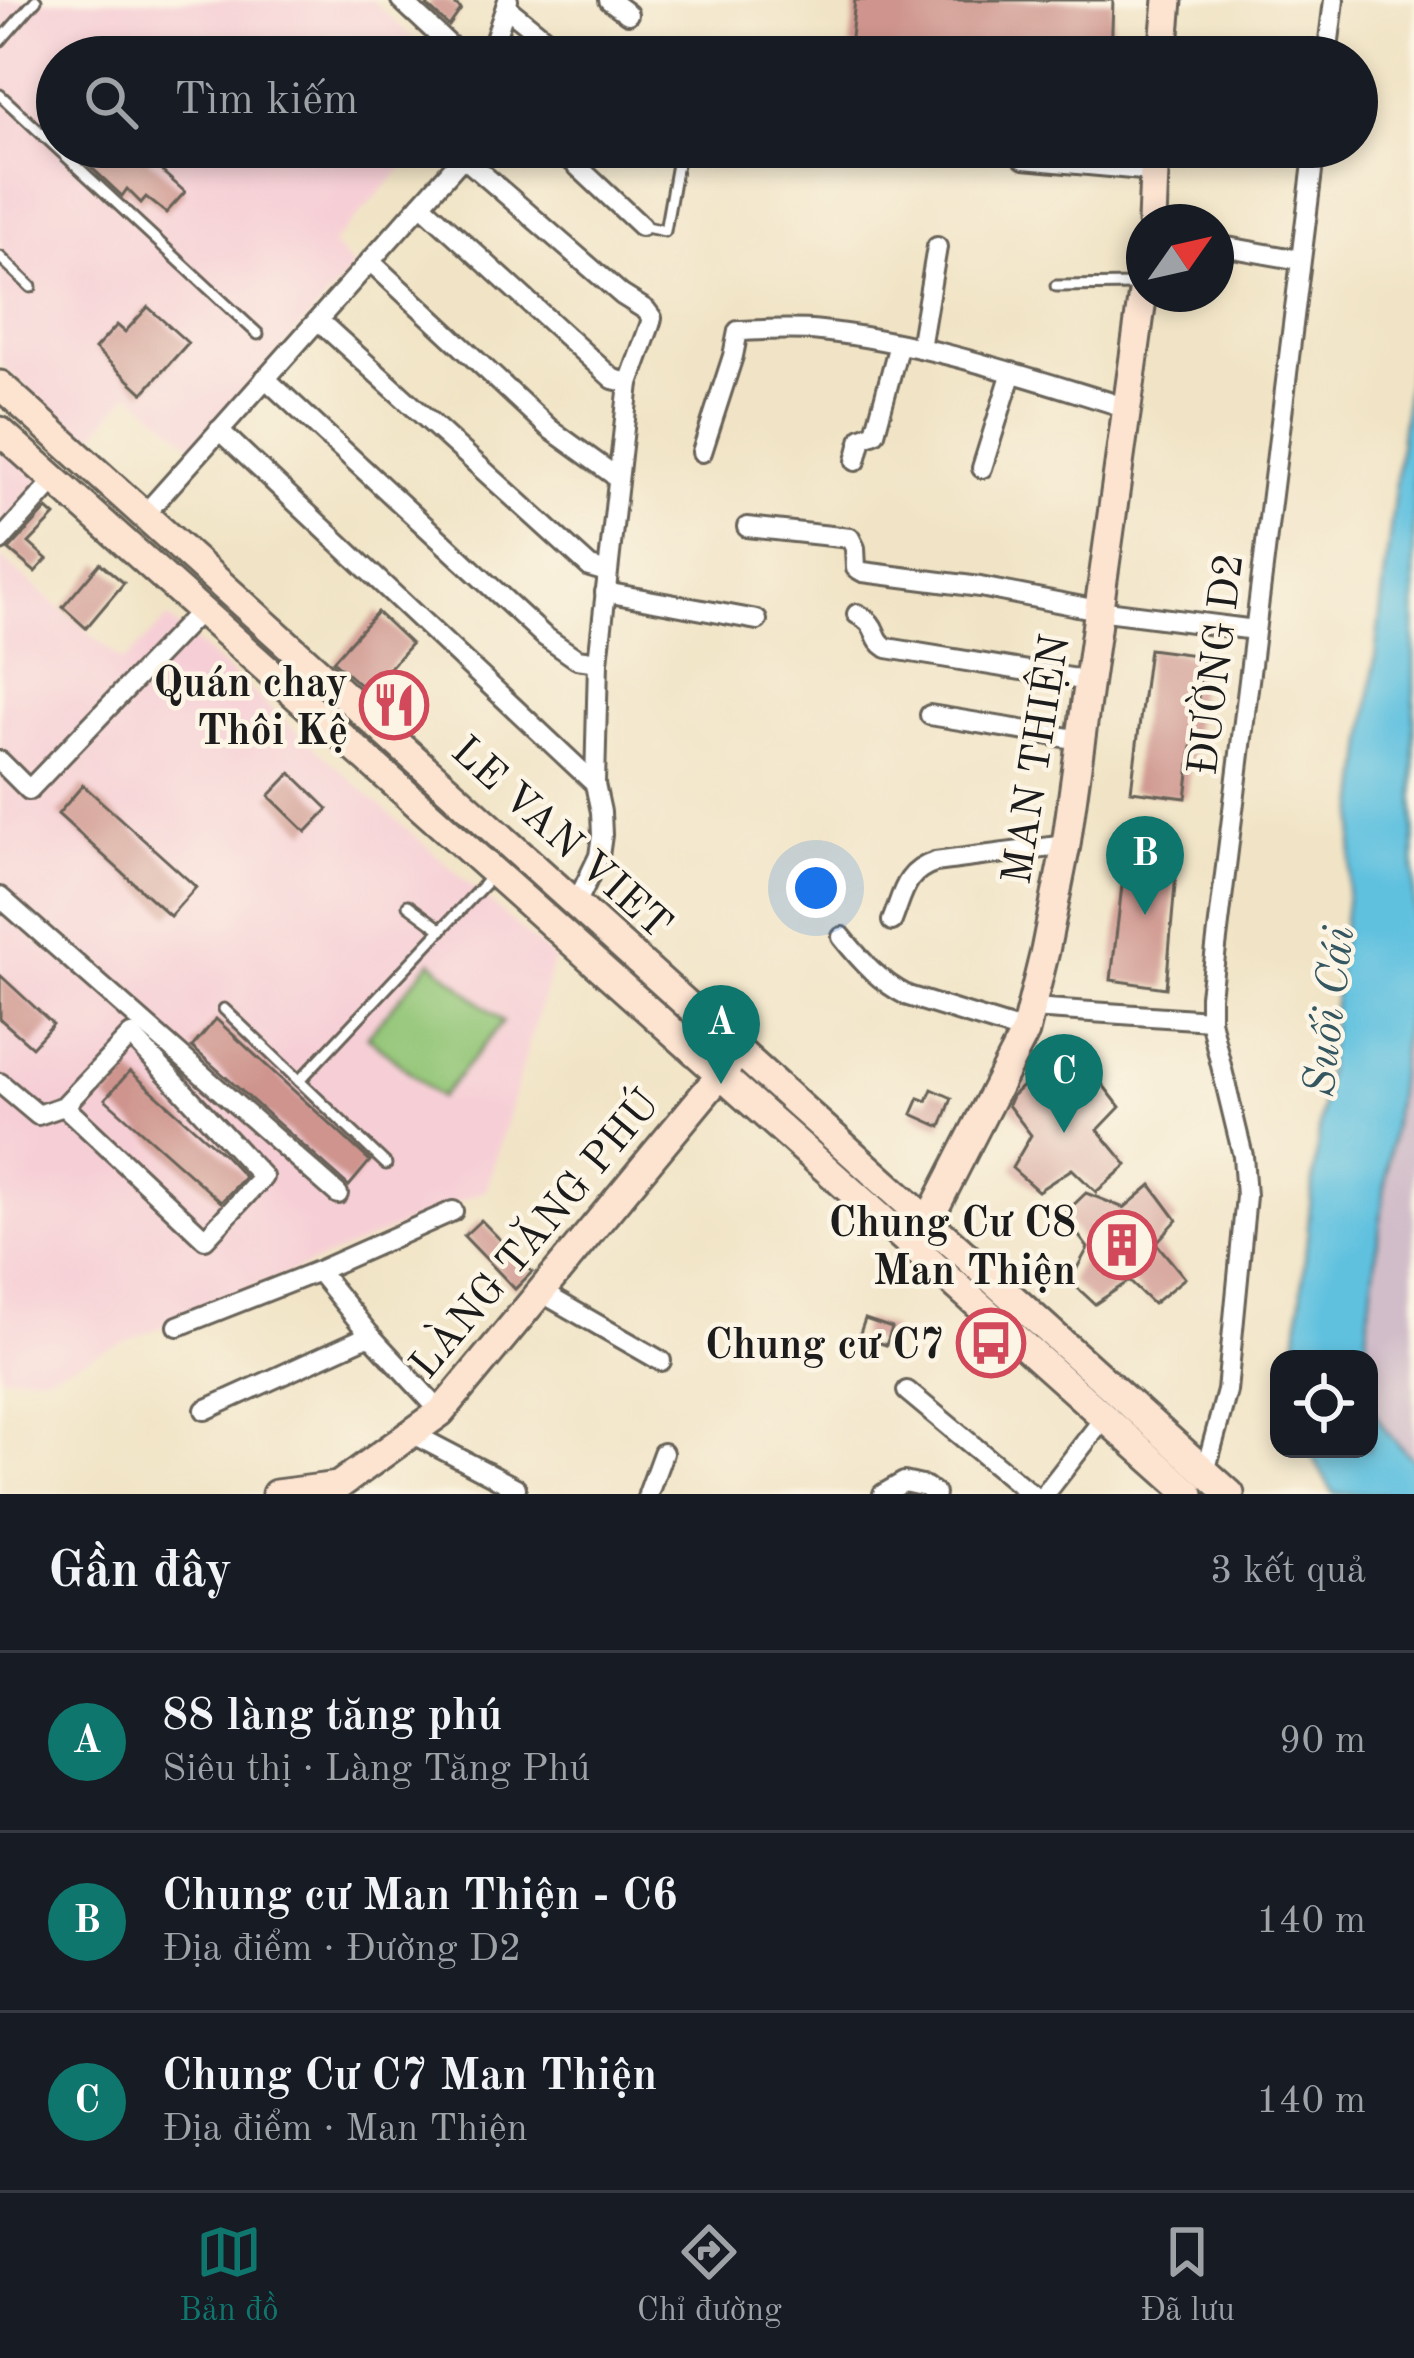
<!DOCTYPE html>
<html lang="vi">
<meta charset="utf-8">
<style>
body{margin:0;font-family:"Old Standard TT",serif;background:#242831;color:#f1f3f6}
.controls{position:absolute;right:36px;bottom:36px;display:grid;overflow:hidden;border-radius:24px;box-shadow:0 6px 18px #0003}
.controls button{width:108px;height:108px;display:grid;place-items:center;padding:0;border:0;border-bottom:3px solid #363941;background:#171b24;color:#f1f3f6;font:60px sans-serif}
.compass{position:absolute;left:1126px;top:204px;width:108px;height:108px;border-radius:50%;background:#171b24;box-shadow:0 6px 18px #0003;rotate:56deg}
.you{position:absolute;left:816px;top:888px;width:42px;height:42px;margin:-30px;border:9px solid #fff;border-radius:50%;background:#1a73e8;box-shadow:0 0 0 18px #1a73e833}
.badge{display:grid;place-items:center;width:78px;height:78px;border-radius:50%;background:#0f766e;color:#fff;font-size:39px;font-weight:700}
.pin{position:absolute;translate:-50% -99px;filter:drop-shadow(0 3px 6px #0008)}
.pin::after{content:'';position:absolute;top:63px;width:42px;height:36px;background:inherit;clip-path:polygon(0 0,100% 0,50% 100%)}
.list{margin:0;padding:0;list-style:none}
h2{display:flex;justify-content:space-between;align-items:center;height:156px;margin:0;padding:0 48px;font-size:51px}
h2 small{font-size:39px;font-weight:400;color:#9ea1a6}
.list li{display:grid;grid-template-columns:78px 1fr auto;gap:36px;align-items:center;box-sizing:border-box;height:180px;padding:0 48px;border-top:3px solid #363941}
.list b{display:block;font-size:45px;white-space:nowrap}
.list p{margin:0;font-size:39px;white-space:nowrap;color:#9ea1a6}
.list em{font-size:39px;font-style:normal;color:#9ea1a6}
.icon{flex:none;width:66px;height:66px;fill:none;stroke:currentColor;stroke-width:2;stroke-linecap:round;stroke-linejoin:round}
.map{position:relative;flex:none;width:1414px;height:1494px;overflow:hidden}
.search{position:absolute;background:#171b24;box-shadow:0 6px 18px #0003;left:36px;right:36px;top:36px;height:132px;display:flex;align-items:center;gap:30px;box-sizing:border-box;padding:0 42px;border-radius:66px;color:#9ea1a6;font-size:45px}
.sheet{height:696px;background:#171b24}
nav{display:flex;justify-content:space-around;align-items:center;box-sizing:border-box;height:168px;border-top:3px solid #363941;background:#171b24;font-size:33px;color:#9ea1a6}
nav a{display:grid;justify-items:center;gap:6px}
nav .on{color:#0f766e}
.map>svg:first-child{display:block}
.built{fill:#f6cfd6}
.industrial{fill:#d1bdc9}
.green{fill:#90c475;stroke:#567048;stroke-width:3}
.water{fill:#61c1df;stroke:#3e6e7e;stroke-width:3}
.building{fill:#ce948d}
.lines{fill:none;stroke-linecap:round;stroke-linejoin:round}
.lane-casing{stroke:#676258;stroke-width:15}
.street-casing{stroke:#676258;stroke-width:24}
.secondary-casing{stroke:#676258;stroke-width:33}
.lane{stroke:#fff;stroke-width:9}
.street{stroke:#fff;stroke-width:18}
.secondary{stroke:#fde4d1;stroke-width:27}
.labels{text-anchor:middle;stroke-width:9;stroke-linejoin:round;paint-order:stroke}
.street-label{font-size:42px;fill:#1c1c1c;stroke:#fcf5e5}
.poi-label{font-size:42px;font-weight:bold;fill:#1c1c1c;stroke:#fcf5e5;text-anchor:end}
.water-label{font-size:45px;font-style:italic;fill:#345660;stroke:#fcf5e5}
</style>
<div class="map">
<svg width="1414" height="1494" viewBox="0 0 1414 1494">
<rect width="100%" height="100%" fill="#fcf5e5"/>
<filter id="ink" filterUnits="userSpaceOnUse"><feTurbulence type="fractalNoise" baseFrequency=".00833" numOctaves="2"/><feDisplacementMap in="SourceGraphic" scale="24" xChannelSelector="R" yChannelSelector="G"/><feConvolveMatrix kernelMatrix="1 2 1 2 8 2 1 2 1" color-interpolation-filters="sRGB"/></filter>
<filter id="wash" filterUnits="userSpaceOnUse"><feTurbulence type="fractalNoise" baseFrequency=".004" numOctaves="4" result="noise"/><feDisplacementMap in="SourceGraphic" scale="48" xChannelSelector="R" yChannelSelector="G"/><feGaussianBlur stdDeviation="2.7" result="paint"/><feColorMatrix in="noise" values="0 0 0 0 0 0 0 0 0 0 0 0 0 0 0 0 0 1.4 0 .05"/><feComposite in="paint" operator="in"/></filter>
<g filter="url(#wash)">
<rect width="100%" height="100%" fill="#f1e4c6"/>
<g class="built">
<polygon points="0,0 372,0 434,57 57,57 57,147 422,147 332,244 354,268 194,446 130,393 88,443 0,364"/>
<polygon points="0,431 55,480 0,543"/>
<polygon points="0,557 123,662 168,618 554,959 486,1190 49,1374 0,1376"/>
</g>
<polygon class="industrial" points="1414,958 1414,1460 1394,1441 1374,1414 1369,1399 1369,1359 1365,1359 1369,1312"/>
<polygon class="green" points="431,961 503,1022 440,1098 367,1036"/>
<g class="water">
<polygon points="1414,328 1414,958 1369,1312 1365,1359 1295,1359 1310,1207"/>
<path d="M1369 1399C1377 1424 1395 1442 1414 1460V1494H1334L1308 1449H1369Z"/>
</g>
<g id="blocks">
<g class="building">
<polygon points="432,0 448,0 461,9 449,26 427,6"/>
<polygon points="855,0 1113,0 1111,57 902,57 850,47"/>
<polygon points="79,147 135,147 185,192 166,213 146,197 141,203 127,189 122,196 90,166 94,160"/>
<polygon points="148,307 188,343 143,393 95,349 117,325 125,332"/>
<polygon points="47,509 55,516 29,543 47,559 35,572 9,550"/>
<polygon points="100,563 124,583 86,628 63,607"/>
<polygon points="377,612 411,644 368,692 333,661"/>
<polygon points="1149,649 1203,656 1186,798 1131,791"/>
<polygon points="291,773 328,809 306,832 269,796"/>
<polygon points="83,785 196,887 170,916 58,814"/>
<polygon points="1127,843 1178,850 1166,988 1111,980"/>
<polygon points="0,975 53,1024 32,1047 0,1019"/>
<polygon points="216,1019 370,1161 349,1186 192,1047"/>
<polygon points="130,1071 223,1154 245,1177 221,1202 105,1099"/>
<polygon points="1093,1072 1120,1107 1098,1130 1127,1165 1096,1192 1072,1169 1038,1191 1012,1168 1031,1135 1008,1105 1012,1096 1029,1080 1066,1095"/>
<polygon points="932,1089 952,1098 941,1127 912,1114 919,1098 927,1101"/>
<polygon points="1151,1185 1177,1220 1156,1243 1185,1278 1153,1304 1129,1281 1095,1304 1070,1281 1088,1248 1063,1215 1086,1193 1124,1208"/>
<polygon points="481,1220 532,1272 515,1289 464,1236"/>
<polygon points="865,1319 892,1328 886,1345 859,1336"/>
</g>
</g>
</g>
<g filter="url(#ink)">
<use href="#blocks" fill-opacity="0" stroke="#676258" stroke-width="3"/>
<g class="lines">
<defs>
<g id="lane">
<polyline points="0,41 36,0"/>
<polyline points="0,95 258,334"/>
<polyline points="641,226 665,231 680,147"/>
<polyline points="0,257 31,287"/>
<polyline points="1056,286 1139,285"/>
<polyline points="408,905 442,930"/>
<polyline points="224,1009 386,1164"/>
<polyline points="299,1081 491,877"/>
</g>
<g id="street">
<polyline points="401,0 462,57"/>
<polyline points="609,0 628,14"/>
<polyline points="506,7 568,57"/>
<polyline points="489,57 508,0"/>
<polyline points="1327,57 1334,0"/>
<polyline points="557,147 641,226"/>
<polyline points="1011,147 1024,159 1153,171"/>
<polyline points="421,204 613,379 629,383"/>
<polyline points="1216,245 1300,260"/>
<polyline points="370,261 550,429 618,478"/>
<polyline points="318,320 590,567 607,572"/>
<polyline points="920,348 937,247"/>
<polyline points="265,378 544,636 577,659 598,662"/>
<polyline points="219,430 595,784"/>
<path d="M702 452 733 356 738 331C765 330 794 328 821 331 925 342 1026 377 1125 407"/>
<polyline points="856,461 862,438 875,433 899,344"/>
<polyline points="982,468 1012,372"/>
<polyline points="144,515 463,157 622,295 646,310 652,318 650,325 629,383 598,662 595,784 601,812 602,835 599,856 576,904"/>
<polyline points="747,527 850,538 855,548 856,568 863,572 980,587 1098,610 1255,630"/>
<polyline points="0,541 55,480"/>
<polyline points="605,592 757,620"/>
<path d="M857 614C881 626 870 637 887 648L1089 681"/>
<polyline points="930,715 1081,740"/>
<polyline points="0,761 29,790 201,610"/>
<polyline points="0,897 338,1194"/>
<path d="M892 921C903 894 904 872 935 862L1066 845"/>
<path d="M842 937C861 961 880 982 908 996L1025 1032"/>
<polyline points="1032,1008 1210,1020"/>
<polyline points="0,1083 38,1115 64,1106 131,1035 263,1177 205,1239 64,1106"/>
<polyline points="318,1271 370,1335 441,1412"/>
<polyline points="539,1291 661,1361"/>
<polyline points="178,1326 318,1271 453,1211"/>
<polyline points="907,1391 1031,1494"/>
<polyline points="205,1410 370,1335"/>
<polyline points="411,1433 516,1488"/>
<polyline points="1205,1472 1227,1391 1246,1196 1243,1156 1210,1020 1210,996 1315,147"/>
<polyline points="648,1494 663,1453"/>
<polyline points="883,1494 904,1482 926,1487 935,1494"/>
<polyline points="1045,1494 1104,1418"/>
</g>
<g id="secondary">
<polyline points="1163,57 1168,0"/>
<polyline points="1152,222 1155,147"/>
<polyline points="0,385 1230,1494"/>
<polyline points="0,431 1190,1494"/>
<polyline points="921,1235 1025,1032 1045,951 1066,845 1144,285"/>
<polyline points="276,1494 338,1486 441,1412 731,1062"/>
</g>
</defs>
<use href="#lane" class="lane-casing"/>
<use href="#street" class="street-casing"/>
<use href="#secondary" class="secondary-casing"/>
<use href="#lane" class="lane"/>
<use href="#street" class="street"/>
<use href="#secondary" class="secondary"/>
</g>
</g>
<defs>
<symbol id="restaurant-ring" viewBox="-11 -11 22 22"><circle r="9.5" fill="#fcf5e5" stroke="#d1495b" stroke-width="1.5"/><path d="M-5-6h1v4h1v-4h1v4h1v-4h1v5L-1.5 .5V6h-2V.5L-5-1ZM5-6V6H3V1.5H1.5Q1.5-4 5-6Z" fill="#d1495b"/></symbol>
<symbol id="building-ring" viewBox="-11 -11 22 22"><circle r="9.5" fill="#fcf5e5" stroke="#d1495b" stroke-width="1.5"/><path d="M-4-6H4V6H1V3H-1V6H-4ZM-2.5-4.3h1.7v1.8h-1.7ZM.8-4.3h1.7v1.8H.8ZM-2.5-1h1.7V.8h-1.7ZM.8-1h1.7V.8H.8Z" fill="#d1495b"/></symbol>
<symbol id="bus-ring" viewBox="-11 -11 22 22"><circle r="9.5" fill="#fcf5e5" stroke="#d1495b" stroke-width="1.5"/><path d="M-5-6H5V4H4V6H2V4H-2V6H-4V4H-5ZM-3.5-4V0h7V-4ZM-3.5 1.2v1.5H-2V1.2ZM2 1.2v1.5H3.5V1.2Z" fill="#d1495b"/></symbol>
</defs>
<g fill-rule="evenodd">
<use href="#restaurant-ring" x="356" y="667" width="76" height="76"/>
<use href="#building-ring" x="1084" y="1207" width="76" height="76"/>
<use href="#bus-ring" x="953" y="1305" width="76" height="76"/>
</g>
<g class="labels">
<g class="street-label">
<text transform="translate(1214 664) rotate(-83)" y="15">ĐƯỜNG D2</text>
<text transform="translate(1034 759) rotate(-81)" y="15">MAN THIỆN</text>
<text transform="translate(563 836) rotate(42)" y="15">LE VAN VIET</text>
<text transform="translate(533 1233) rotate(-50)" y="15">LÀNG TĂNG PHÚ</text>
</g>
<g class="poi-label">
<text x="348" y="696">Quán chay<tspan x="348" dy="48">Thôi Kệ</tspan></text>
<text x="1076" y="1236">Chung Cư C8<tspan x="1076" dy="48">Man Thiện</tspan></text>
<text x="944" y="1358">Chung cư C7</text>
</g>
<g class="water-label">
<text transform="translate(1327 1011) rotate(-83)" y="16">Suối Cái</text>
</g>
</g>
</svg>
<div class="controls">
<button><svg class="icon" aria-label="locate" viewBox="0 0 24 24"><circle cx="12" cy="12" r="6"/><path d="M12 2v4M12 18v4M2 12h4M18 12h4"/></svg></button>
</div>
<svg class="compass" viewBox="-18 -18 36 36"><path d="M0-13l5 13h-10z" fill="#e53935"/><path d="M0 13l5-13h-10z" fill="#9ea1a6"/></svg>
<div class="you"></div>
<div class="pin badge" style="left:721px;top:1084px">A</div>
<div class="pin badge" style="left:1145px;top:915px">B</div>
<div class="pin badge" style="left:1064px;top:1133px">C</div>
<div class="search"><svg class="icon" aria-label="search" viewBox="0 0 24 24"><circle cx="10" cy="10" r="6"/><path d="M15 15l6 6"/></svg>Tìm kiếm</div>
</div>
<section class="sheet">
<h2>Gần đây<small>3 kết quả</small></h2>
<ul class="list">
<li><span class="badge">A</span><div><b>88 làng tăng phú</b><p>Siêu thị · Làng Tăng Phú</p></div><em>90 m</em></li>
<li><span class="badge">B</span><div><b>Chung cư Man Thiện - C6</b><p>Địa điểm · Đường D2</p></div><em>140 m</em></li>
<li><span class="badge">C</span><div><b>Chung Cư C7 Man Thiện</b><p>Địa điểm · Man Thiện</p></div><em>140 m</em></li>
</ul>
</section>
<nav>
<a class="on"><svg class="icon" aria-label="map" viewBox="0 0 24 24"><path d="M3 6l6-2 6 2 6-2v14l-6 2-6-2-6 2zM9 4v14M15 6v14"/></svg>Bản đồ</a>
<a><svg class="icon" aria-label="directions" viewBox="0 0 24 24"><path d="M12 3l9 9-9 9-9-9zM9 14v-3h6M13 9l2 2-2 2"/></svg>Chỉ đường</a>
<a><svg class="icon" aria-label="saved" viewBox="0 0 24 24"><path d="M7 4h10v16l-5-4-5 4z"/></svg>Đã lưu</a>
</nav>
